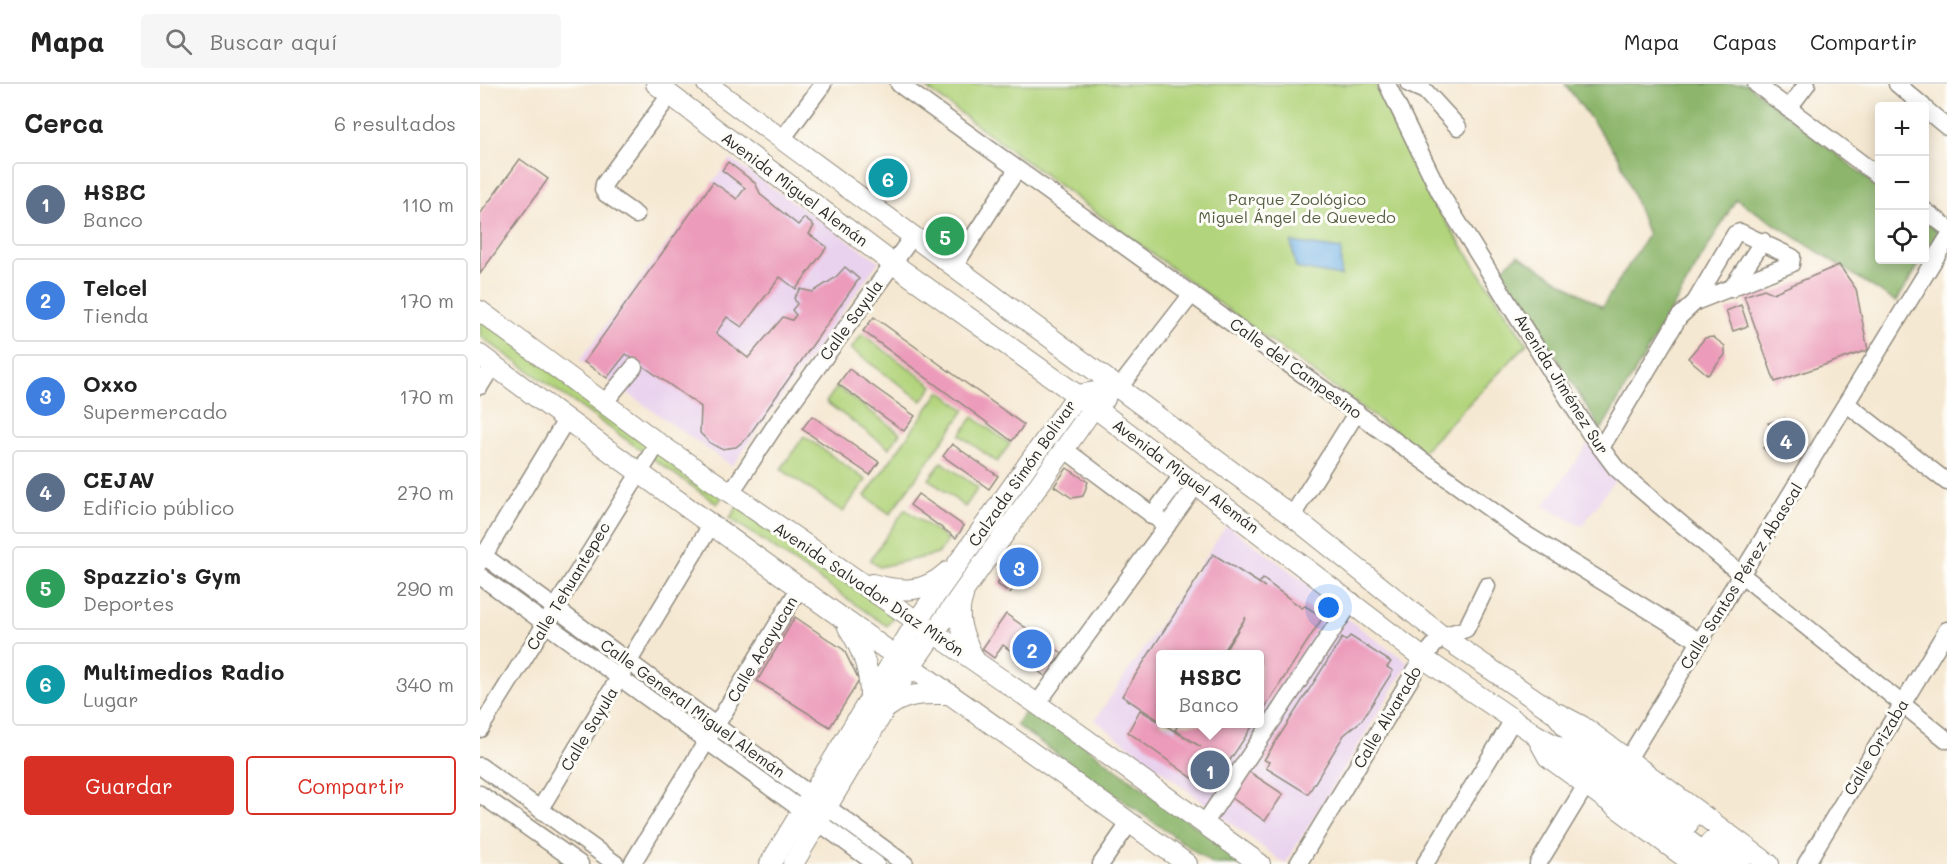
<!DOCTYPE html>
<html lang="es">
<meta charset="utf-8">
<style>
body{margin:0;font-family:Mali,sans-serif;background:#f6f6f6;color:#222}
.controls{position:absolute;right:18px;top:18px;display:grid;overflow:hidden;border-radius:6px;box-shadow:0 3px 15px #0003}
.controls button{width:54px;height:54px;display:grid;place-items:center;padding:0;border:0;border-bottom:2px solid #e0e0e0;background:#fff;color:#222;font:30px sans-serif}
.you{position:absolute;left:849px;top:524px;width:21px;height:21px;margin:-15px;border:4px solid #fff;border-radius:50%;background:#1a73e8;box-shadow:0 0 0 9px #1a73e833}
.badge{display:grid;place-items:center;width:39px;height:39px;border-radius:50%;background:#d93025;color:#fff;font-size:20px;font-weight:700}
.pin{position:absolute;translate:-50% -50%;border:3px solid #fff;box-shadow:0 2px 6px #0006}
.popup{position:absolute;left:676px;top:566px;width:108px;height:78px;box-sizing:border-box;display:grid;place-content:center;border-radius:6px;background:#fff;filter:drop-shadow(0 2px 4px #0005);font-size:20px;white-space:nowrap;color:#767676}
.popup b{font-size:22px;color:#222}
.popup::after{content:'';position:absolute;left:50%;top:100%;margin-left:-12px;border:12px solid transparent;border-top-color:#fff}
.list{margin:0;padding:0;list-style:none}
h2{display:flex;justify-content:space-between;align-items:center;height:78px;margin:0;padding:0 24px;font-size:26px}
h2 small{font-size:20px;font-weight:400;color:#767676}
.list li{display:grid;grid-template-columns:39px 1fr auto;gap:18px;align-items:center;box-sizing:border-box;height:84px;margin:0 12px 12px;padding:0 12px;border:2px solid #e0e0e0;border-radius:6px}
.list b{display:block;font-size:22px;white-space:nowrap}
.list p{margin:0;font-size:20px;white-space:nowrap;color:#767676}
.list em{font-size:20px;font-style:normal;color:#767676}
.actions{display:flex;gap:12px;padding:18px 24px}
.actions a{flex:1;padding:14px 0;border:2px solid #d93025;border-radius:6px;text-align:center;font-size:21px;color:#d93025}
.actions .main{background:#d93025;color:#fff}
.icon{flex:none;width:33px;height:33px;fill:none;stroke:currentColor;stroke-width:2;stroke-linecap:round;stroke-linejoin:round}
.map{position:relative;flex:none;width:1467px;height:780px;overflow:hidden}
header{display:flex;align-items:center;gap:36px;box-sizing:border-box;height:84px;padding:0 30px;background:#fff;border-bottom:2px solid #e0e0e0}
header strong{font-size:28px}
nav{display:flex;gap:33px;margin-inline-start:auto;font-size:21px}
.search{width:420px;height:54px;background:#f6f6f6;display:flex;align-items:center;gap:15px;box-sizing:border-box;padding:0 21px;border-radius:6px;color:#767676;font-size:22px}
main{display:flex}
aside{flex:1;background:#fff}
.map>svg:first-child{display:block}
.built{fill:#e9d2ee;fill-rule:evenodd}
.green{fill:#b2d47c;stroke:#6e8054;stroke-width:1.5}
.forest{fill:#8db66c;stroke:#5c704c;stroke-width:1.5}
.water{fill:#72b2e6;stroke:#4e6e88;stroke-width:1.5}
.building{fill:#ec9cba}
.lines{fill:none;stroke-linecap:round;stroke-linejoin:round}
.minor-casing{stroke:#908a7e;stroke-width:19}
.major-casing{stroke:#908a7e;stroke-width:22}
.minor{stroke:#fff;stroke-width:16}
.major{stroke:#fff;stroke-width:20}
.labels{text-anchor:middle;stroke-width:6;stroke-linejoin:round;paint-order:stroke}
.street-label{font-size:16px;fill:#2b2b2b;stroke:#fdfcf7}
.park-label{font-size:16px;fill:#545e43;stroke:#fdfcf7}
</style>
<header>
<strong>Mapa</strong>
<div class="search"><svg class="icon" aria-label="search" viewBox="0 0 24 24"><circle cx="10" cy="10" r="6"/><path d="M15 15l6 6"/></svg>Buscar aquí</div>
<nav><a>Mapa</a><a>Capas</a><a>Compartir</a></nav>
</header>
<main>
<aside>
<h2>Cerca<small>6 resultados</small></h2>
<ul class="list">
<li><span class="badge" style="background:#5c6f8a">1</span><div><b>HSBC</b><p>Banco</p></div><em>110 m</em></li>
<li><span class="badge" style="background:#3f7fe0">2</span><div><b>Telcel</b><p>Tienda</p></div><em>170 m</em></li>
<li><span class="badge" style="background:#3f7fe0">3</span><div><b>Oxxo</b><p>Supermercado</p></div><em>170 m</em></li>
<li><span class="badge" style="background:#5c6f8a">4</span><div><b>CEJAV</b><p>Edificio público</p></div><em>270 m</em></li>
<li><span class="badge" style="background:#2e9e5b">5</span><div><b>Spazzio's Gym</b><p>Deportes</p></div><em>290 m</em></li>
<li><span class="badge" style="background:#0f9aa8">6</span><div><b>Multimedios Radio</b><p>Lugar</p></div><em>340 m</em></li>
</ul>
<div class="actions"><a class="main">Guardar</a><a>Compartir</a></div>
</aside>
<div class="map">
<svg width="1467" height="780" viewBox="0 0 1467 780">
<rect width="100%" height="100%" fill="#fdfcf7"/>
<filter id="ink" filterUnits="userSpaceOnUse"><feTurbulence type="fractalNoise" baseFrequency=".0167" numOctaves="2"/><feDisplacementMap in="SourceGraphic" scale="12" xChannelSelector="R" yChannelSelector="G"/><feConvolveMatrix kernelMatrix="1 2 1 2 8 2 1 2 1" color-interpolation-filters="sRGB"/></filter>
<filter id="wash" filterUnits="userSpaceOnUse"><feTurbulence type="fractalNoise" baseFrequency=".008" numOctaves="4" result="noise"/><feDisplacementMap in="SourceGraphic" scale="24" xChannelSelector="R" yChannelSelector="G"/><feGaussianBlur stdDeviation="1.35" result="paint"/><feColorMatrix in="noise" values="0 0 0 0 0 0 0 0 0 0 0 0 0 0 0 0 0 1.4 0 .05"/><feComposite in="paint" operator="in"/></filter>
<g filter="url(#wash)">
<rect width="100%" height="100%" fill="#f5e8d2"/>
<g class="built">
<polygon points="250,75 399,177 252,382 100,276"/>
<polygon points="1110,357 1137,393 1102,442 1064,422"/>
<path d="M747 441 862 525 866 534 929 579 805 780 615 636ZM680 570H780V640H680Z"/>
</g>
<g class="green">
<polygon points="441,0 895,0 947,109 1047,260 942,368"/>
<polygon points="0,230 244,411 237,420 0,252"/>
<polygon points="382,250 453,302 442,317 371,265"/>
<polygon points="357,303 420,349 409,364 346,318"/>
<polygon points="460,307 485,326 410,430 385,412"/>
<polygon points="493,333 530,360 517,378 480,351"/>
<polygon points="324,352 386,396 363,428 301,385"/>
<polygon points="462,378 498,404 485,423 449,395"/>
<polygon points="258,421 414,532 407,542 250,434"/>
<polygon points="425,425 468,456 458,470 399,483 390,476"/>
</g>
<g class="forest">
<polygon points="1085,0 1267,0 1399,103 1400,176 1442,176 1416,218 1256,115 1121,346 1022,185 1038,171 1122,223 1168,151 1139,73"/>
<polygon points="1445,137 1458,148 1445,171"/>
<polygon points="550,622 767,780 733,780 536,641"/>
</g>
<polygon class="water" points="811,158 861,165 861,192 816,184"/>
<g id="blocks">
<g class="building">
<polygon points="40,75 68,95 0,190 0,130"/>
<polygon points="410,77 424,87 406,111 393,101"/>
<polygon points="248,78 275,99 281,111 318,141 324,134 334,142 329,150 347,163 316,205 300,193 262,243 247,233 236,249 268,274 303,233 312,236 316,231 312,226 317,220 314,214 320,205 333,208 355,194 365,183 379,195 267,354 256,363 241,365 230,359 220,349 221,323 146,270 127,294 104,278 233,98 257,115 265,104 242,86"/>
<polygon points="461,136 482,147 468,169 447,156"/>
<polygon points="1359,181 1376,205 1388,266 1295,298 1264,212 1284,205 1293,209"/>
<polygon points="1261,221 1268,242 1253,247 1246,227"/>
<polygon points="394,233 544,341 532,357 383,247"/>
<polygon points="1233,253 1245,262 1245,271 1228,291 1208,274 1225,254"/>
<polygon points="369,285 435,332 424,347 358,300"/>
<polygon points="332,332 399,378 390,391 322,345"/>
<polygon points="1305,334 1325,351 1320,372 1308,378 1304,370 1295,375 1283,364 1288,361 1293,344 1288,339"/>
<polygon points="472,360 518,392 509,405 463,372"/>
<polygon points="587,384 608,398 603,412 592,414 574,402"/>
<polygon points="438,410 484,442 476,454 430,421"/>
<polygon points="542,465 555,474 530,509 517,500"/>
<polygon points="733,470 785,503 779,499 783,495 822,524 825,522 843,533 780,631 780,570 743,570 766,533 741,570 680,570 680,637 642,612"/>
<polygon points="526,530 582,569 566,593 523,561 514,574 502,565"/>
<polygon points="315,533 364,566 379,597 350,643 277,597"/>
<polygon points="870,552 911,578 907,583 913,587 882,636 864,651 828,710 786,684 789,678 784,676 862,554 866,557"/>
<polygon points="660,626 721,663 695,646 699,640 774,640 748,679 744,677 725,703 648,648"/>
<polygon points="768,687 803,710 785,737 752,714"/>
</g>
</g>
</g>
<g filter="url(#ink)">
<use href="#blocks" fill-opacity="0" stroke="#908a7e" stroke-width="1.5"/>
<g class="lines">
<defs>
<g id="minor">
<polyline points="419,0 1042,448 1219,557"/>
<polyline points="907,0 960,109 1109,348 1136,384 1154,400 1262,491 1467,656"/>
<polyline points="929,0 945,7 978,43"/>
<polyline points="1276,0 1400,93"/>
<polyline points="1417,0 1443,22"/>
<polyline points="1444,24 1467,43"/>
<polyline points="1308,25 1327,0"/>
<polyline points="303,54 343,0"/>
<polyline points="1444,126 1467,143"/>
<polyline points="156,131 126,110 123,106 124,100 190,11"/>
<polyline points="475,181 536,87"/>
<polyline points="1251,205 1283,157"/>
<polyline points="0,302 13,281"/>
<polyline points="639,304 712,210"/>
<polyline points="124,319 154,283"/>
<polyline points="1367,320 1467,398"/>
<polyline points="1121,364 1199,233 1215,218 1255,150 1260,148 1312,173 1311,180 1215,218"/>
<polyline points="584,365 687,442"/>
<polyline points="250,410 296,340 433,152"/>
<polyline points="672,432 703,390"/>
<polyline points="812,432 877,328"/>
<polyline points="0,469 425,780"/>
<polyline points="0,478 86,336"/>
<polyline points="0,492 396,780"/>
<polyline points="557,620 717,400"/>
<polyline points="0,645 178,359"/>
<polyline points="1148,675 1467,155"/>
<polyline points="0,682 136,780"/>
<polyline points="0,710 100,780"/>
<polyline points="60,725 231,441"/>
<polyline points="724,740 872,517"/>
<polyline points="152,780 320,503"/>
<polyline points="621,780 650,738"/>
<polyline points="818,780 943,574 962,552 986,545 1007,502"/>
<polyline points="945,780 1033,636"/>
<polyline points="1058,780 1106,701"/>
<polyline points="1326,780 1467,546"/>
</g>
<g id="major">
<polyline points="176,0 412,179 614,323 943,574 1056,651 1085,667 1240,780"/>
<polyline points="227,0 812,432 962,552 1075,629 1096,655 1208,740"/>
<polyline points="0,227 178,359 557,620 780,780"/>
<path d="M0 271C232 446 472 609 707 780"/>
<path d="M392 500C421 508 443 510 467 488"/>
<path d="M483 512C474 536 485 555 495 577"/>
<path d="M368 543C383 567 390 586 390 614"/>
<path d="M408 623C427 608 446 610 469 610"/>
<polyline points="1079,630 1102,642 1289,780"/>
<polyline points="1056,651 1068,673 1214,780"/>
<polyline points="1231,758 1260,780"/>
<polyline points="290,780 437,537 597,311 639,304"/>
<polyline points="313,780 430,583 614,323 625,315"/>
</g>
</defs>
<use href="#minor" class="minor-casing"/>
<use href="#major" class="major-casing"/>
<use href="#minor" class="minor"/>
<use href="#major" class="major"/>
</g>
</g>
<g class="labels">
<g class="street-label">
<text transform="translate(315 105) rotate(37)" y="6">Avenida Miguel Alemán</text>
<text transform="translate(371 236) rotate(-54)" y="6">Calle Sayula</text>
<text transform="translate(816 284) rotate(36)" y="6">Calle del Campesino</text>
<text transform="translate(1082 300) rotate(58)" y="6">Avenida Jiménez Sur</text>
<text transform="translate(542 389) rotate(-55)" y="6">Calzada Simón Bolívar</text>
<text transform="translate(706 392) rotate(37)" y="6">Avenida Miguel Alemán</text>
<text transform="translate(1261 492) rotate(-58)" y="6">Calle Santos Pérez Abascal</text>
<text transform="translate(88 502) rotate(-59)" y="6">Calle Tehuantepec</text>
<text transform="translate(389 505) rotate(34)" y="6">Avenida Salvador Díaz Mirón</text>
<text transform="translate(282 565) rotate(-59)" y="6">Calle Acayucan</text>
<text transform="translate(213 624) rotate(36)" y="6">Calle General Miguel Alemán</text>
<text transform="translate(907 633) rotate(-59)" y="6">Calle Alvarado</text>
<text transform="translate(109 645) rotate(-59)" y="6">Calle Sayula</text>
<text transform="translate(1396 663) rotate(-59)" y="6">Calle Orizaba</text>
</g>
<g class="park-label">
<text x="817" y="121">Parque Zoológico<tspan x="817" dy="18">Miguel Ángel de Quevedo</tspan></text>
</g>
</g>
</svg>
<div class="controls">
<button>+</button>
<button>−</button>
<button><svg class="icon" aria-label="locate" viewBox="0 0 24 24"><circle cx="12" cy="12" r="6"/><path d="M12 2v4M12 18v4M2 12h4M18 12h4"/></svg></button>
</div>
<div class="you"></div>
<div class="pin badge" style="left:730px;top:686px;background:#5c6f8a">1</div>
<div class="popup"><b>HSBC</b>Banco</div>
<div class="pin badge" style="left:552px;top:565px;background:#3f7fe0">2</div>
<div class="pin badge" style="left:539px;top:483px;background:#3f7fe0">3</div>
<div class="pin badge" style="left:1306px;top:356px;background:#5c6f8a">4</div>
<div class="pin badge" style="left:465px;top:152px;background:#2e9e5b">5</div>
<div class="pin badge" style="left:408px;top:94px;background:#0f9aa8">6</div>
</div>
</main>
